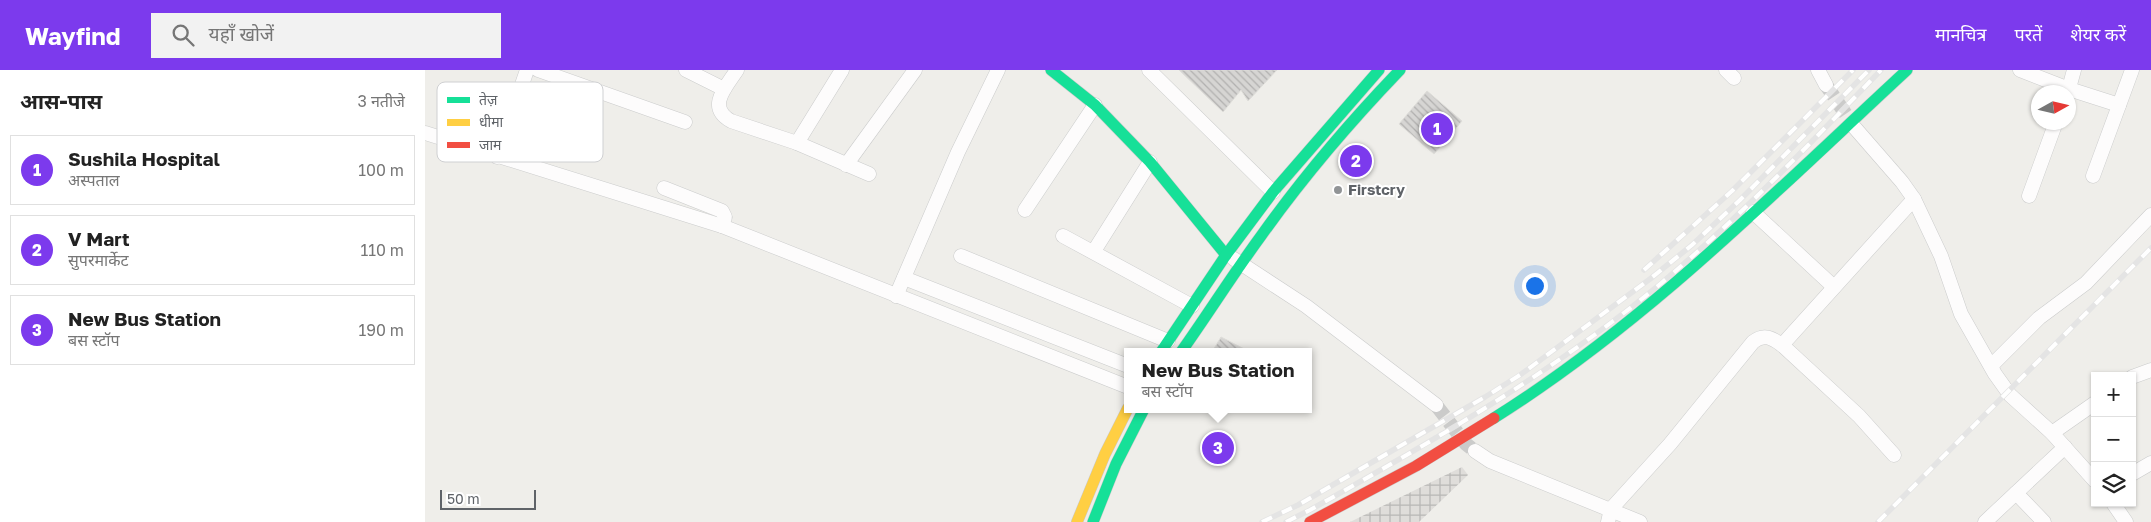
<!DOCTYPE html>
<html lang="hi">
<meta charset="utf-8">
<style>
body{margin:0;font-family:"Golos Text","Noto Sans Devanagari",sans-serif;background:#f2f2f2;color:#222}
.controls{position:absolute;right:15px;bottom:15px;display:grid;overflow:hidden;border-radius:0px;box-shadow:0 1px 4px #0004}
.controls button{width:45px;height:45px;display:grid;place-items:center;padding:0;border:0;border-bottom:1px solid #e0e0e0;background:#fff;color:#222;font:25px sans-serif}
.compass{position:absolute;left:1606px;top:15px;width:45px;height:45px;border-radius:50%;background:#fff;box-shadow:0 1px 4px #0004;rotate:82deg}
.scale{position:absolute;left:15px;bottom:12px;width:96px;box-sizing:border-box;padding-left:5px;border:2px solid #5f6368;border-top:0;font-size:14px;line-height:18px;white-space:nowrap;color:#5f6368;-webkit-text-stroke:4px #fff;paint-order:stroke}
.you{position:absolute;left:1109px;top:215px;width:18px;height:18px;margin:-12px;border:4px solid #fff;border-radius:50%;background:#1a73e8;box-shadow:0 0 0 8px #1a73e833}
.badge{display:grid;place-items:center;width:32px;height:32px;border-radius:50%;background:#7c3aed;color:#fff;font-size:16px;font-weight:700}
.pin{position:absolute;translate:-50% -50%;border:2px solid #fff;box-shadow:0 1px 5px #0006}
.popup{position:absolute;left:699px;top:278px;width:188px;height:65px;box-sizing:border-box;display:grid;place-content:center;border-radius:0px;background:#fff;filter:drop-shadow(0 1px 4px #0005);font-size:16px;white-space:nowrap;color:#767676}
.popup b{font-size:19px;color:#222}
.popup::after{content:'';position:absolute;left:50%;top:100%;margin-left:-10px;border:10px solid transparent;border-top-color:#fff}
.list{margin:0;padding:0;list-style:none}
h2{display:flex;justify-content:space-between;align-items:center;height:65px;margin:0;padding:0 20px;font-size:21px}
h2 small{font-size:16px;font-weight:400;color:#767676}
.list li{display:grid;grid-template-columns:32px 1fr auto;gap:15px;align-items:center;box-sizing:border-box;height:70px;margin:0 10px 10px;padding:0 10px;border:1px solid #e0e0e0;border-radius:0px}
.list b{display:block;font-size:19px;white-space:nowrap}
.list p{margin:0;font-size:16px;white-space:nowrap;color:#767676}
.list em{font-size:16px;font-style:normal;color:#767676}
.icon{flex:none;width:28px;height:28px;fill:none;stroke:currentColor;stroke-width:2;stroke-linecap:round;stroke-linejoin:round}
.map{position:relative;flex:none;width:1726px;height:452px;overflow:hidden}
header{display:flex;align-items:center;gap:30px;box-sizing:border-box;height:70px;padding:0 25px;background:#7c3aed;color:#fff}
header strong{font-size:24px}
nav{display:flex;gap:28px;margin-inline-start:auto;font-size:18px}
.search{width:350px;height:45px;background:#f2f2f2;display:flex;align-items:center;gap:12px;box-sizing:border-box;padding:0 18px;border-radius:0px;color:#767676;font-size:19px}
main{display:flex}
aside{flex:1;background:#fff}
.map>svg:first-child{display:block}
.industrial{fill:url(#industrial-grid)}
.building{fill:url(#building-back-hatch);stroke:#deddd9}
.lines{fill:none;stroke-linecap:round;stroke-linejoin:round}
.street-tunnel{stroke:#cbcbca;stroke-width:14;stroke-dasharray:14 7;stroke-linecap:butt}
.street-casing{stroke:#cbcccc;stroke-width:15}
.fast-casing{stroke:#cacacb;stroke-width:12}
.slow-casing{stroke:#cacacb;stroke-width:12}
.jam-casing{stroke:#cacacb;stroke-width:12}
.street{stroke:#fdfcfc;stroke-width:14}
.fast{stroke:#16e098;stroke-width:11}
.slow{stroke:#ffcf43;stroke-width:11}
.jam{stroke:#f24e42;stroke-width:11}
.rail-casing{stroke:#e4e4e4;stroke-width:5.5}
.rail{stroke:#fff;stroke-width:4;stroke-dasharray:11;stroke-linecap:butt}
.poi-dot{fill:#919496;stroke:#fff;stroke-width:2}
.labels{text-anchor:middle;stroke-width:4;stroke-linejoin:round;paint-order:stroke}
.poi-label{font-size:15px;font-weight:bold;fill:#5f6368;stroke:#fff;text-anchor:start}
.key{fill:#fff;stroke:#cfd0d2;stroke-width:1}
.key-label{font-size:14px;fill:#5f6368}
</style>
<header>
<strong>Wayfind</strong>
<div class="search"><svg class="icon" aria-label="search" viewBox="0 0 24 24"><circle cx="10" cy="10" r="6"/><path d="M15 15l6 6"/></svg>यहाँ खोजें</div>
<nav><a>मानचित्र</a><a>परतें</a><a>शेयर करें</a></nav>
</header>
<main>
<aside>
<h2>आस-पास<small>3 नतीजे</small></h2>
<ul class="list">
<li><span class="badge">1</span><div><b>Sushila Hospital</b><p>अस्पताल</p></div><em>100 m</em></li>
<li><span class="badge">2</span><div><b>V Mart</b><p>सुपरमार्केट</p></div><em>110 m</em></li>
<li><span class="badge">3</span><div><b>New Bus Station</b><p>बस स्टॉप</p></div><em>190 m</em></li>
</ul>
</aside>
<div class="map">
<svg width="1726" height="452" viewBox="0 0 1726 452">
<defs>
<pattern id="industrial-grid" width="8" height="8" patternUnits="userSpaceOnUse" patternTransform="scale(1.25)"><rect width="8" height="8" fill="#dfddda"/><path d="M0 4h8M4 0v8" fill="none" stroke="#b8b7b5"/></pattern>
<pattern id="building-back-hatch" width="6" height="6" patternUnits="userSpaceOnUse" patternTransform="scale(1.25)"><rect width="6" height="6" fill="#d6d5d3"/><path d="M-1 5l2 2M0 0l6 6M5-1l2 2" fill="none" stroke="#b1b0af"/></pattern>
</defs>
<rect width="100%" height="100%" fill="#efeeea"/>
<polygon class="industrial" points="1037,397 1043,405 994,452 925,452"/>
<g class="building">
<polygon points="754,0 852,0 823,31 816,20 798,42"/>
<polygon points="1002,21 1037,51 1009,84 974,54"/>
<polygon points="796,267 825,282 787,282"/>
</g>
<g class="lines">
<g class="street-tunnel">
<polyline points="1401,15 1430,58"/>
<polyline points="1011,335 1041,374 1050,381"/>
</g>
<defs>
<g id="street">
<polyline points="113,0 260,52"/>
<polyline points="261,0 299,19"/>
<path d="M312 0C301 17 281 37 306 51L372 73 444 104"/>
<polyline points="724,0 848,122"/>
<polyline points="1301,0 1309,8"/>
<polyline points="1393,0 1401,15"/>
<polyline points="1595,0 1644,19 1694,35"/>
<polyline points="1643,22 1649,0"/>
<polyline points="1430,58 1477,112 1489,129 1516,186 1536,244 1570,304 1585,325 1627,363 1670,411"/>
<polyline points="0,63 297,156 703,317"/>
<polyline points="372,73 417,0"/>
<polyline points="72,87 102,0"/>
<polyline points="421,95 490,0"/>
<polyline points="1668,106 1707,0"/>
<polyline points="239,118 297,141 300,147 297,156"/>
<polyline points="1604,126 1631,52"/>
<polyline points="600,140 670,35"/>
<polyline points="1328,142 1409,217"/>
<polyline points="638,166 767,236"/>
<polyline points="669,181 725,92"/>
<polyline points="536,186 743,271"/>
<polyline points="809,189 881,236 1011,335"/>
<polyline points="479,208 703,296"/>
<polyline points="471,226 533,82 573,0"/>
<polyline points="1357,275 1489,129"/>
<polyline points="1566,296 1614,248 1661,213 1726,145"/>
<polyline points="1707,307 1726,300"/>
<polyline points="1627,363 1670,333"/>
<polyline points="1050,381 1065,391 1215,452"/>
<polyline points="1707,404 1726,393"/>
<polyline points="1591,423 1619,452"/>
<polyline points="1688,433 1701,452"/>
<path d="M1183 452 1186 439 1245 374 1328 272C1339 263 1347 268 1357 275L1434 346 1469 385"/>
<polyline points="1560,452 1640,377"/>
</g>
<g id="fast">
<polyline points="626,0 670,35 725,92 801,185"/>
<polyline points="736,282 801,185 848,122 954,0"/>
<path d="M756 282C783 244 808 204 836 166 878 107 925 52 975 0"/>
<path d="M1069 348C1222 252 1350 122 1482 0"/>
<polyline points="668,452 691,394 719,339"/>
</g>
<polyline id="slow" points="652,452 680,384 703,338"/>
<polyline id="jam" points="885,452 991,396 1069,348"/>
</defs>
<use href="#street" class="street-casing"/>
<use href="#fast" class="fast-casing"/>
<use href="#slow" class="slow-casing"/>
<use href="#jam" class="jam-casing"/>
<use href="#street" class="street"/>
<use href="#fast" class="fast"/>
<use href="#slow" class="slow"/>
<use href="#jam" class="jam"/>
<defs>
<g id="rail">
<polyline points="1219,200 1307,121 1428,0"/>
<polyline points="837,452 873,435 1060,327 1095,305 1225,209 1267,175 1315,130 1444,0"/>
<path d="M861 452 885 440C1006 372 1126 304 1234 215 1313 149 1385 74 1456 0"/>
<polyline points="1453,452 1726,178"/>
</g>
</defs>
<use href="#rail" class="rail-casing"/>
<use href="#rail" class="rail"/>
</g>
<circle class="poi-dot" cx="913" cy="120" r="5"/>
<g class="labels">
<g class="poi-label">
<text x="923" y="125">Firstcry</text>
</g>
</g>
<rect x="12" y="12" width="166" height="80" rx="8" class="key"/>
<rect x="22" y="27" width="23" height="6" fill="#16e098"/>
<rect x="22" y="49" width="23" height="7" fill="#ffcf43"/>
<rect x="22" y="72" width="23" height="6" fill="#f24e42"/>
<g class="key-label">
<text x="54" y="35">तेज़</text>
<text x="54" y="57">धीमा</text>
<text x="54" y="80">जाम</text>
</g>
</svg>
<div class="controls">
<button>+</button>
<button>−</button>
<button><svg class="icon" aria-label="layers" viewBox="0 0 24 24"><path d="M12 4l9 5-9 5-9-5zM3 14l9 5 9-5"/></svg></button>
</div>
<svg class="compass" viewBox="-18 -18 36 36"><path d="M0-13l5 13h-10z" fill="#e53935"/><path d="M0 13l5-13h-10z" fill="#767676"/></svg>
<div class="scale">50 m</div>
<div class="you"></div>
<div class="pin badge" style="left:1012px;top:59px">1</div>
<div class="pin badge" style="left:931px;top:91px">2</div>
<div class="pin badge" style="left:793px;top:378px">3</div>
<div class="popup"><b>New Bus Station</b>बस स्टॉप</div>
</div>
</main>
